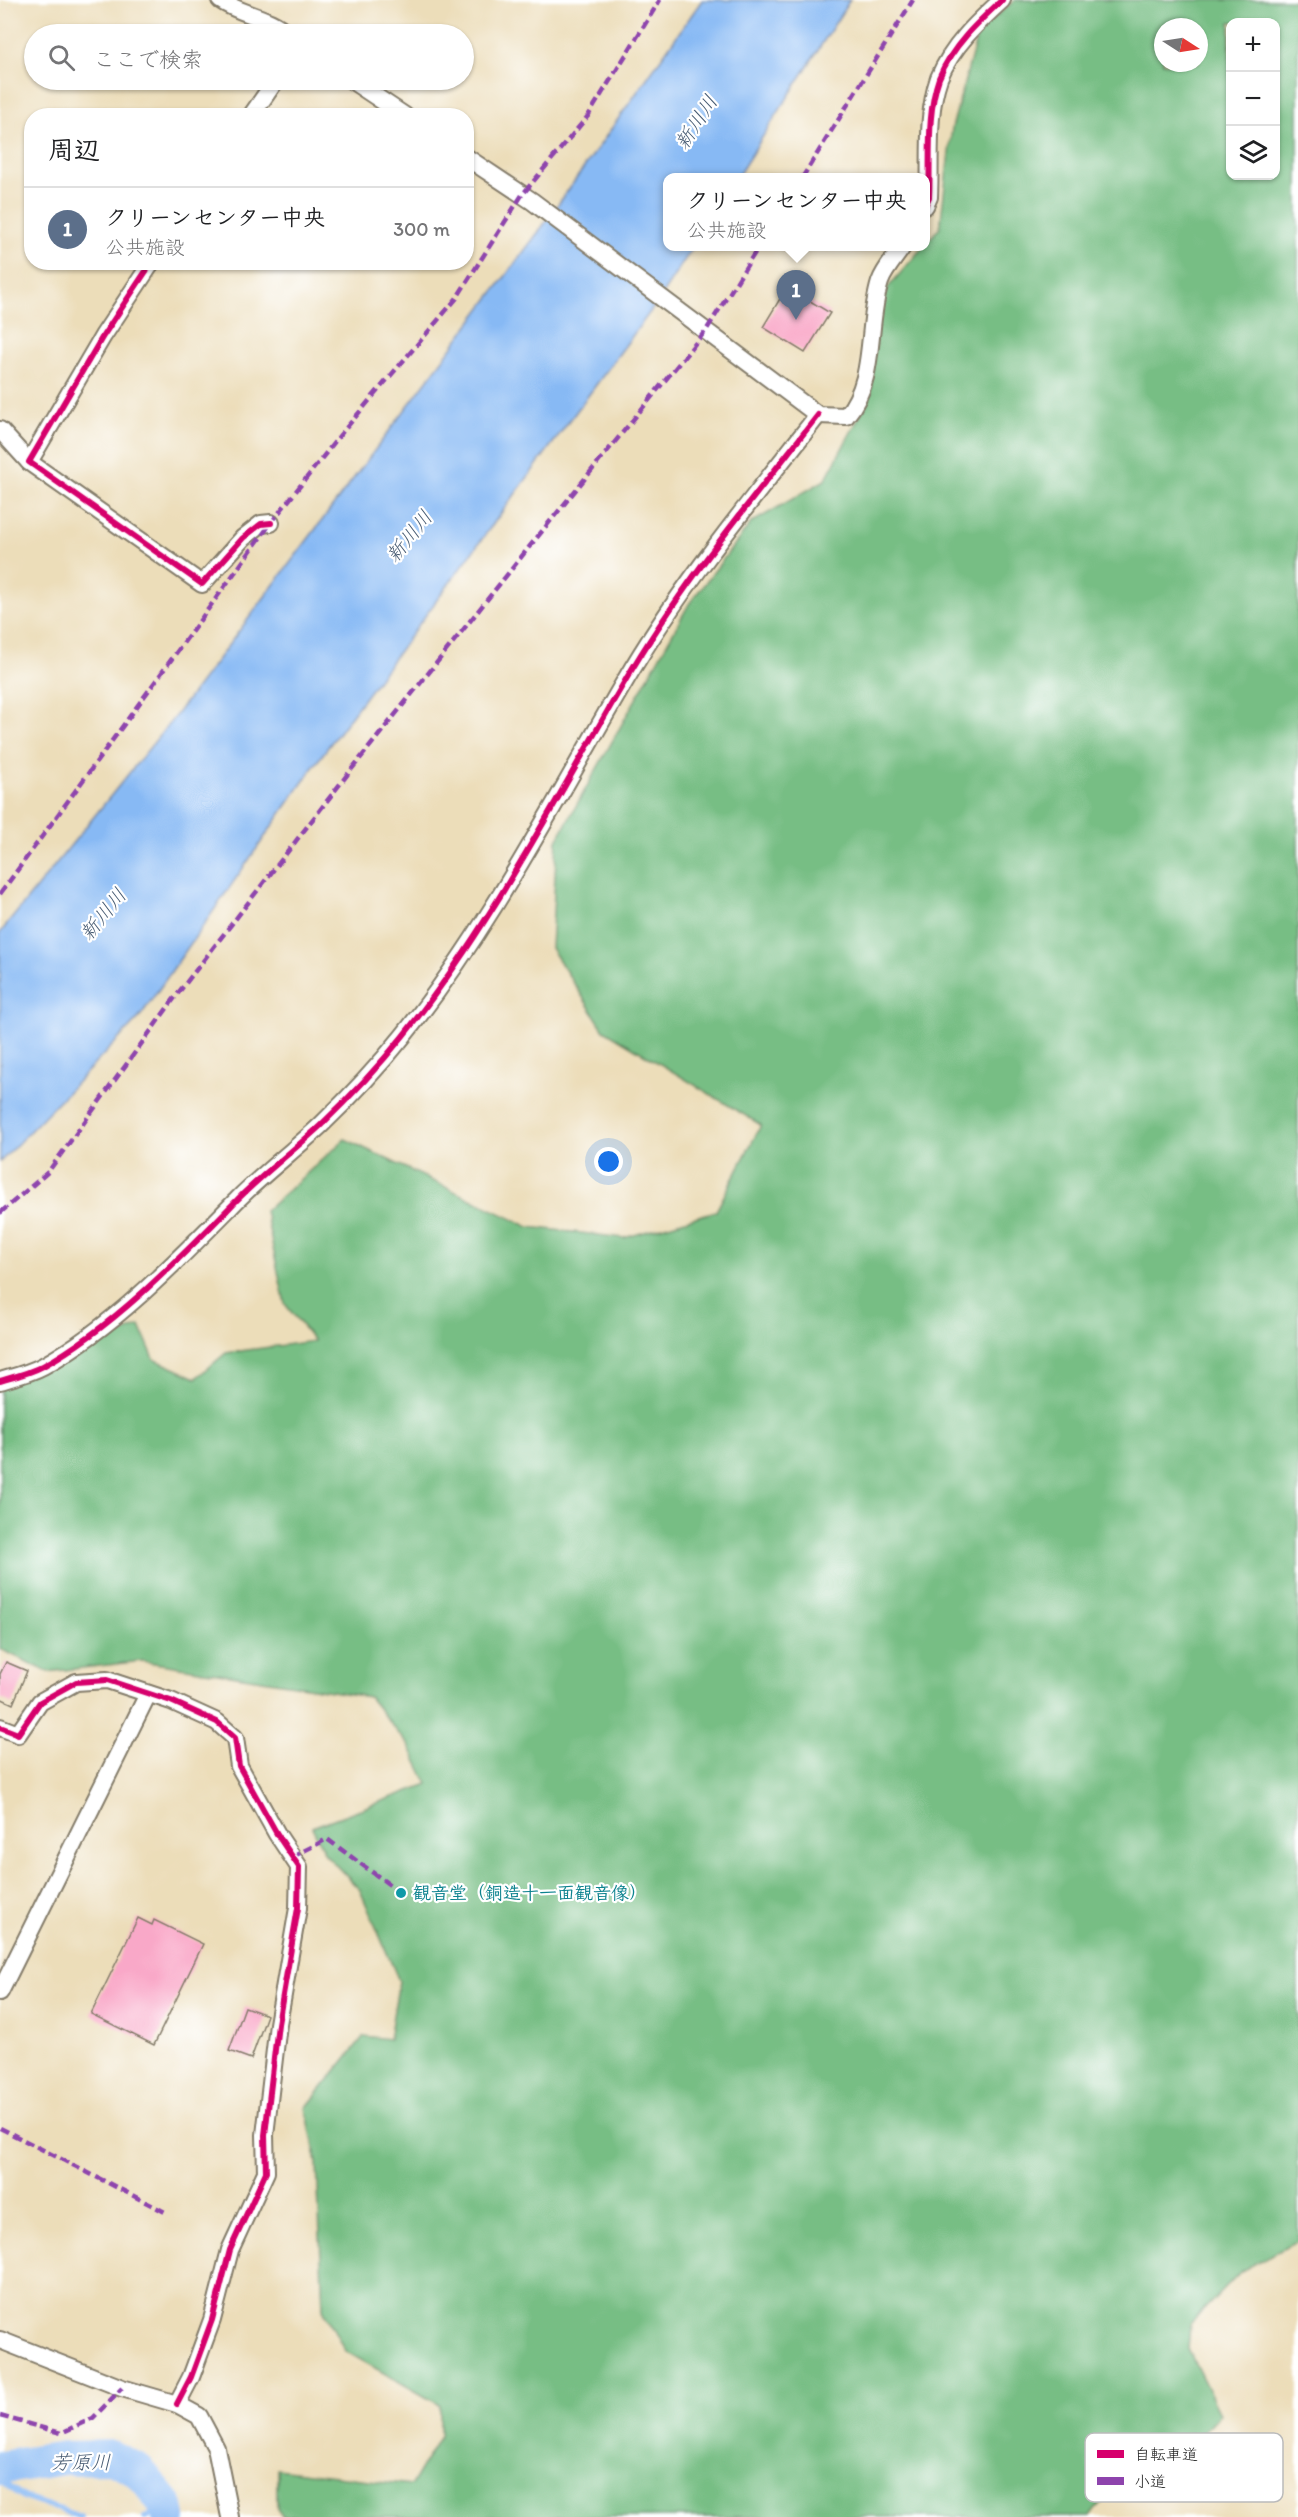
<!DOCTYPE html>
<html lang="ja">
<meta charset="utf-8">
<style>
body{margin:0;font-family:Itim,"Klee One",sans-serif;background:#f6f6f6;color:#202124}
.controls{position:absolute;right:18px;top:18px;display:grid;overflow:hidden;border-radius:12px;box-shadow:0 2px 4px #0004}
.controls button{width:54px;height:54px;display:grid;place-items:center;padding:0;border:0;border-bottom:2px solid #e0e0e0;background:#fff;color:#202124;font:30px sans-serif}
.compass{position:absolute;left:1154px;top:18px;width:54px;height:54px;border-radius:50%;background:#fff;box-shadow:0 2px 4px #0004;rotate:102deg}
.you{position:absolute;left:609px;top:1162px;width:21px;height:21px;margin:-15px;border:4px solid #fff;border-radius:50%;background:#1a73e8;box-shadow:0 0 0 9px #1a73e833}
.badge{display:grid;place-items:center;width:39px;height:39px;border-radius:50%;background:#7c3aed;color:#fff;font-size:20px;font-weight:700}
.pin{position:absolute;translate:-50% -50px;filter:drop-shadow(0 2px 3px #0008)}
.pin::after{content:'';position:absolute;top:32px;width:21px;height:18px;background:inherit;clip-path:polygon(0 0,100% 0,50% 100%)}
.popup{position:absolute;left:663px;top:173px;width:267px;height:78px;box-sizing:border-box;display:grid;place-content:center;border-radius:12px;background:#fff;filter:drop-shadow(0 2px 4px #0005);font-size:20px;white-space:nowrap;color:#757577}
.popup b{font-size:22px;color:#202124}
.popup::after{content:'';position:absolute;left:50%;top:100%;margin-left:-12px;border:12px solid transparent;border-top-color:#fff}
.list{margin:0;padding:0;list-style:none}
h2{display:flex;justify-content:space-between;align-items:center;height:78px;margin:0;padding:0 24px;font-size:26px}
h2 small{font-size:20px;font-weight:400;color:#757577}
.list li{display:grid;grid-template-columns:39px 1fr auto;gap:18px;align-items:center;box-sizing:border-box;height:84px;padding:0 24px;border-top:2px solid #e0e0e0}
.list b{display:block;font-size:22px;white-space:nowrap}
.list p{margin:0;font-size:20px;white-space:nowrap;color:#757577}
.list em{font-size:20px;font-style:normal;color:#757577}
.icon{flex:none;width:33px;height:33px;fill:none;stroke:currentColor;stroke-width:2;stroke-linecap:round;stroke-linejoin:round}
.map{position:relative;flex:none;width:1298px;height:2517px;overflow:hidden}
.search{position:absolute;background:#fff;box-shadow:0 2px 4px #0004;left:24px;top:24px;width:450px;height:66px;display:flex;align-items:center;gap:15px;box-sizing:border-box;padding:0 21px;border-radius:33px;color:#757577;font-size:22px}
.panel{position:absolute;background:#fff;box-shadow:0 2px 4px #0004;left:24px;top:108px;width:450px;height:162px;border-radius:24px}
.map>svg:first-child{display:block}
.forest{fill:#77be84;stroke:#4a6d50;stroke-width:1.5;fill-rule:evenodd}
.water{fill:#87b9f4;stroke:#526a88;stroke-width:1.5}
.lines{fill:none;stroke-linecap:round;stroke-linejoin:round}
.stream{stroke:#87b9f4;stroke-width:6}
.river{stroke:#87b9f4;stroke-width:34}
.building{fill:#f9a8c8}
.minor-casing{stroke:#847c6a;stroke-width:20}
.minor{stroke:#fff;stroke-width:16}
.quiet{stroke:#8e44ad;stroke-width:4.5;stroke-dasharray:9 4.5;stroke-linecap:butt}
.cycleway-casing{stroke:#fff;stroke-width:10}
.cycleway{stroke:#d6006c;stroke-width:6}
.culture-dot{fill:#0f9aa8;stroke:#fff;stroke-width:2}
.labels{text-anchor:middle;stroke-width:4.5;stroke-linejoin:round;paint-order:stroke}
.culture-label{font-size:18px;font-weight:bold;fill:#0d838f;stroke:#fff;text-anchor:start}
.water-label{font-size:20px;font-style:italic;fill:#475b72;stroke:#fff}
.key{fill:#fff;stroke:#bbb;stroke-width:1.5}
.key-label{font-size:16px;fill:#1c1c1c}
</style>
<div class="map">
<svg width="1298" height="2517" viewBox="0 0 1298 2517">
<rect width="100%" height="100%" fill="#fff"/>
<filter id="ink" filterUnits="userSpaceOnUse"><feTurbulence type="fractalNoise" baseFrequency=".0167" numOctaves="2"/><feDisplacementMap in="SourceGraphic" scale="12" xChannelSelector="R" yChannelSelector="G"/><feConvolveMatrix kernelMatrix="1 2 1 2 8 2 1 2 1" color-interpolation-filters="sRGB"/></filter>
<filter id="wash" filterUnits="userSpaceOnUse"><feTurbulence type="fractalNoise" baseFrequency=".008" numOctaves="4" result="noise"/><feDisplacementMap in="SourceGraphic" scale="24" xChannelSelector="R" yChannelSelector="G"/><feGaussianBlur stdDeviation="1.35" result="paint"/><feColorMatrix in="noise" values="0 0 0 0 0 0 0 0 0 0 0 0 0 0 0 0 0 1.4 0 .05"/><feComposite in="paint" operator="in"/></filter>
<g filter="url(#wash)">
<rect width="100%" height="100%" fill="#ecddb9"/>
<path class="forest" d="M1015 0H1298V2241L1241 2271 1190 2324 1188 2349 1220 2414 1199 2437 1125 2471 1091 2517H283L277 2509V2469L411 2485 440 2436V2405L345 2351 323 2309 317 2163 306 2108 364 2036 389 2039 399 1981 360 1890 325 1854 312 1827 428 1784 409 1746 369 1697 142 1661 48 1672 0 1649V1382L140 1326 154 1359 196 1378 226 1353 314 1341 285 1304 265 1211 345 1139 529 1227 624 1238 716 1211 761 1125 604 1030 551 948 557 840 689 604 751 523 825 480 871 395 879 298 940 227 952 128 978 32ZM1230 22H1276V176H1230ZM1163 27H1199V63H1163Z"/>
<polygon class="water" points="702,0 850,0 737,177 667,178 667,246 693,247 653,308 314,766 139,1018 0,1162 0,933 176,715 540,230"/>
<g class="lines">
<g class="stream">
<polyline points="0,2480 25,2498 81,2517"/>
<polyline points="145,2517 167,2506"/>
</g>
<polyline class="river" points="0,2468 64,2458 111,2457 138,2470 167,2506 169,2517"/>
</g>
<g id="blocks">
<g class="building">
<polygon points="787,287 830,313 805,353 763,327"/>
<polygon points="6,1662 27,1671 13,1704 0,1698 0,1674"/>
<polygon points="138,1918 152,1925 154,1920 203,1944 154,2045 91,2014"/>
<polygon points="245,2007 267,2015 251,2059 229,2051"/>
</g>
</g>
</g>
<g filter="url(#ink)">
<use href="#blocks" fill-opacity="0" stroke="#847c6a" stroke-width="1.5"/>
<g class="lines">
<defs>
<g id="minor">
<path d="M220 0C241 15 269 16 288 34"/>
<polyline points="351,80 405,116"/>
<polyline points="251,116 276,80"/>
<path d="M466 157 532 201 818 415 846 416C877 380 866 326 880 282 884 270 896 257 903 246"/>
<path d="M925 206 929 197C931 158 926 115 939 78 952 46 978 22 1002 0"/>
<polyline points="152,262 103,336 29,462 202,584 243,538 261,524 271,523"/>
<polyline points="0,430 29,462"/>
<path d="M0 1381C14 1377 30 1373 43 1366 114 1327 181 1257 238 1199 264 1173 293 1151 320 1126 347 1100 379 1066 403 1036 491 926 554 802 625 681 680 586 751 501 818 415"/>
<polyline points="0,1727 18,1734 40,1702 76,1682 107,1680 171,1701 217,1722 235,1738 239,1766 277,1834 299,1867 298,1908 278,2024 265,2135 266,2172 230,2250 212,2320 191,2377 177,2404"/>
<polyline points="0,1992 148,1694"/>
<polyline points="0,2340 122,2388 177,2404 199,2416 216,2448 230,2517"/>
</g>
</defs>
<use href="#minor" class="minor-casing"/>
<use href="#minor" class="minor"/>
<g class="quiet">
<polyline points="802,178 913,0"/>
<polyline points="0,894 271,523 340,435 456,299 522,195 588,116 660,0"/>
<polyline points="0,1213 48,1172 179,992 347,775 530,546 707,329 759,246"/>
<polyline points="292,1857 327,1839 398,1891"/>
<polyline points="0,2128 167,2213"/>
<polyline points="0,2416 61,2433 93,2418 122,2388"/>
</g>
<defs>
<g id="cycleway">
<path d="M925 206 929 197C931 158 926 115 939 78 952 46 978 22 1002 0"/>
<polyline points="152,262 103,336 29,462 202,584 243,538 261,524 271,523"/>
<path d="M0 1381C14 1377 30 1373 43 1366 114 1327 181 1257 238 1199 264 1173 293 1151 320 1126 347 1100 379 1066 403 1036 491 926 554 802 625 681 680 586 751 501 818 415"/>
<polyline points="0,1727 18,1734 40,1702 76,1682 107,1680 171,1701 217,1722 235,1738 239,1766 277,1834 299,1867 298,1908 278,2024 265,2135 266,2172 230,2250 212,2320 191,2377 177,2404"/>
</g>
</defs>
<use href="#cycleway" class="cycleway-casing"/>
<use href="#cycleway" class="cycleway"/>
</g>
</g>
<circle class="culture-dot" cx="401" cy="1893" r="6"/>
<g class="labels">
<g class="culture-label">
<text x="413" y="1899">観音堂（銅造十一面観音像）</text>
</g>
<g class="water-label">
<text transform="translate(696 122) rotate(-57)" y="7">新川川</text>
<text transform="translate(409 536) rotate(-51)" y="7">新川川</text>
<text transform="translate(103 914) rotate(-51)" y="7">新川川</text>
<text x="81" y="2469">芳原川</text>
</g>
</g>
<rect x="1085" y="2433" width="198" height="69" rx="9" class="key"/>
<rect x="1097" y="2450" width="27" height="8" fill="#d6006c"/>
<rect x="1097" y="2477" width="27" height="8" fill="#8e44ad"/>
<g class="key-label">
<text x="1134" y="2460">自転車道</text>
<text x="1134" y="2487">小道</text>
</g>
</svg>
<div class="controls">
<button>+</button>
<button>−</button>
<button><svg class="icon" aria-label="layers" viewBox="0 0 24 24"><path d="M12 4l9 5-9 5-9-5zM3 14l9 5 9-5"/></svg></button>
</div>
<svg class="compass" viewBox="-18 -18 36 36"><path d="M0-13l5 13h-10z" fill="#e53935"/><path d="M0 13l5-13h-10z" fill="#757577"/></svg>
<div class="you"></div>
<div class="pin badge" style="left:796px;top:320px;background:#5c6f8a">1</div>
<div class="popup"><b>クリーンセンター中央</b>公共施設</div>
<div class="search"><svg class="icon" aria-label="search" viewBox="0 0 24 24"><circle cx="10" cy="10" r="6"/><path d="M15 15l6 6"/></svg>ここで検索</div>
<section class="panel">
<h2>周辺<small></small></h2>
<ul class="list">
<li><span class="badge" style="background:#5c6f8a">1</span><div><b>クリーンセンター中央</b><p>公共施設</p></div><em>300 m</em></li>
</ul>
</section>
</div>
